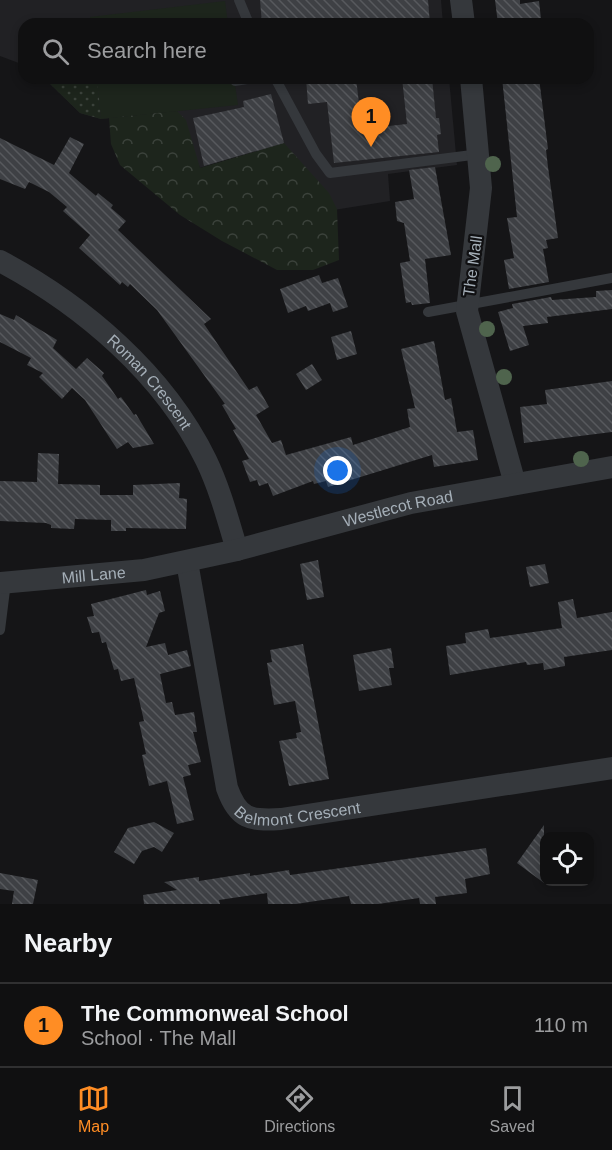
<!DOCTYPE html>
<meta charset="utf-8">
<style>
body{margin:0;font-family:Arial,sans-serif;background:#19191a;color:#f1f3f6}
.controls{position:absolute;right:18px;bottom:18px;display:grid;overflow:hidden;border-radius:12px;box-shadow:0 3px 9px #0003}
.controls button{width:54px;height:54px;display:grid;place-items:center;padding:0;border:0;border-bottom:2px solid #303031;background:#101011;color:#f1f3f6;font:30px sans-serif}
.you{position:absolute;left:338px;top:471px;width:21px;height:21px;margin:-15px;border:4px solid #fff;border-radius:50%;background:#1a73e8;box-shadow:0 0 0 9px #1a73e833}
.badge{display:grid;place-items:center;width:39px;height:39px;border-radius:50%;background:#ff8d24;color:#111;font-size:20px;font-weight:700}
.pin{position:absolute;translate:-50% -50px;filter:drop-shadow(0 2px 3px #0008)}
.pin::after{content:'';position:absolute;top:32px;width:21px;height:18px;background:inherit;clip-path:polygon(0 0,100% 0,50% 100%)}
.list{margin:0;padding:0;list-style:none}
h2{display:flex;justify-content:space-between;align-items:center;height:78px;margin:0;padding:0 24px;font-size:26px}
h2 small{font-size:20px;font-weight:400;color:#9c9d9f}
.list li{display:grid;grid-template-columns:39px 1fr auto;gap:18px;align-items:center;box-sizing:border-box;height:84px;padding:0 24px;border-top:2px solid #303031}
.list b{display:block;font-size:22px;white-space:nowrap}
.list p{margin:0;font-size:20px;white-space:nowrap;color:#9c9d9f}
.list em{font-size:20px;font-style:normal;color:#9c9d9f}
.icon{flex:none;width:33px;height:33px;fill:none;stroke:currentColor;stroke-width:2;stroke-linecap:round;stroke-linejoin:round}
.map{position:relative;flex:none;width:612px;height:904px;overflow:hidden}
.search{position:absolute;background:#101011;box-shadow:0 3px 9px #0003;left:18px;right:18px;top:18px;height:66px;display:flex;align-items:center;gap:15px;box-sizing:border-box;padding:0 21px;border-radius:18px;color:#9c9d9f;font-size:22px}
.sheet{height:162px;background:#101011}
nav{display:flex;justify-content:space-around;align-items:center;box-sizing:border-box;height:84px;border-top:2px solid #303031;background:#101011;font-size:16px;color:#9c9d9f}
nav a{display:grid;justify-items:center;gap:3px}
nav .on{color:#ff8d24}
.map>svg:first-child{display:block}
.built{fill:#212124}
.green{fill:#1d251c}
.forest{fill:url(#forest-crowns)}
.garden{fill:url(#garden-dots)}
.building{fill:url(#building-back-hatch)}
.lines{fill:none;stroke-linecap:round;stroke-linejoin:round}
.lane{stroke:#35383c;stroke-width:10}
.street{stroke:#35383c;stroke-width:22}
.tree{fill:#4f644d}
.labels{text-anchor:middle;stroke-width:4.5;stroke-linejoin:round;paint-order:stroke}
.street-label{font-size:16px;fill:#a5afb8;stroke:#101012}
</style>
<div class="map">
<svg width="612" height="904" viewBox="0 0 612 904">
<defs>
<pattern id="forest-crowns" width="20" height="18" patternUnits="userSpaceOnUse" patternTransform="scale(1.5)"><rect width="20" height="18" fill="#1d251c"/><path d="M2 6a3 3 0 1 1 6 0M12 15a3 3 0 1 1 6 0" fill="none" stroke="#3b423b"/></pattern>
<pattern id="garden-dots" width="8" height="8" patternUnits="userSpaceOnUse" patternTransform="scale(1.5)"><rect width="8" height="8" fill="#1d251c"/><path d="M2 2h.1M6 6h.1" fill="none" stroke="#3b423b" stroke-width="1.8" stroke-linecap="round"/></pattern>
<pattern id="building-back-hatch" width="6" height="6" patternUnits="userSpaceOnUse" patternTransform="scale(1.5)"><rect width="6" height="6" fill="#3e4044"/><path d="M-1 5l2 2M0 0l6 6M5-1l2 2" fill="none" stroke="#57595d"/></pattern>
</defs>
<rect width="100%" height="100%" fill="#151517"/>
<g class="built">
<polygon points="0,0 441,0 443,24 24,24 24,65 0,56"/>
<polygon points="44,78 449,78 457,165 388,174 390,201 315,213 255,150 200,168 177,111 101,119 80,113"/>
</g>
<g class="green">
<polygon points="225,1 228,24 91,24 90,17"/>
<polygon points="97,78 234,78 238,105 101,119"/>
</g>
<polygon class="forest" points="177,111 186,120 200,168 284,143 329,193 337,209 339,260 313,270 277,270 222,241 180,215 120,165 111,144 109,118"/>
<polygon class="garden" points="44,78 97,78 101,119 80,113"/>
<g class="building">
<polygon points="260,0 428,0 430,24 262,24"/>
<polygon points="495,0 520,0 520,4 539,1 541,19 532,20 533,24 498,24"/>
<polygon points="306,78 356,78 362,129 407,124 402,78 432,78 436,118 439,118 441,134 437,135 439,152 334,163 327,102 308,104"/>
<polygon points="502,78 539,78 548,149 546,150 548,167 558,238 546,240 548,248 543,249 549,282 509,289 504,260 514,258 507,218 517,217"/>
<polygon points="271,94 284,143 204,166 193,118 244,107 243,101"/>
<polygon points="70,137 84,144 69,173 96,196 98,193 113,205 111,208 126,221 118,230 211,319 204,324 249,390 257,386 269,407 256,415 272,443 281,440 286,455 351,437 353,445 410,427 407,409 415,408 401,349 434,341 445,400 451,398 457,432 473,430 478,460 434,467 432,455 328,487 326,481 314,484 313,481 273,496 268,483 259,486 257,480 250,482 242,461 249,459 233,430 236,429 222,405 225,404 157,310 130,284 128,287 122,282 120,285 79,248 90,235 63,211 67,207 49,192 29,182 25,189 0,179 0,138 54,165"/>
<polygon points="435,167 451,255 425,259 430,303 412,305 411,302 406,303 400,263 410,261 404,223 397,221 395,202 414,199 409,170"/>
<polygon points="319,275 322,283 338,278 348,307 333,312 330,303 308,311 306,306 288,313 280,289"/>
<polygon points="612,290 612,309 547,317 548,323 523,326 529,345 510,351 498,312 513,308 512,304 551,297 552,300 596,297 596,291"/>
<polygon points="0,314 14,320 16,315 57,340 53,348 76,369 87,358 104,373 102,376 118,399 121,397 134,415 136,414 154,444 133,448 128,442 117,449 85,400 72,388 62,399 39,377 43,373 27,365 31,358 0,342"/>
<polygon points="351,331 357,354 337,360 331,337"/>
<polygon points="312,364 322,380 306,390 296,374"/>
<polygon points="612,381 612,432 524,443 520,407 547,404 545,390"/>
<polygon points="38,453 59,454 58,484 100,485 100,495 133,495 133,485 180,483 179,498 187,499 186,529 126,528 126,531 111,531 111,520 75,519 74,529 51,528 51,525 46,523 0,521 0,481 37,482"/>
<polygon points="318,560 324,597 307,600 300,564"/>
<polygon points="545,564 549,583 530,587 526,567"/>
<polygon points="146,590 147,595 160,591 165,611 159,613 146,647 165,643 168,655 187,650 191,666 160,674 166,703 172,702 175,715 194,712 197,732 193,732 201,762 188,765 191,775 183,777 194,820 177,824 167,781 149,786 142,755 146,754 139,722 144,721 134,678 121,681 118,669 114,670 106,642 102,643 99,632 92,633 87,617 94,616 91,604"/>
<polygon points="573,599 577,618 612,612 612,650 564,657 565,666 544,670 543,663 527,665 526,662 450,675 446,646 466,643 465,633 488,629 490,638 562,628 558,602"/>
<polygon points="303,644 329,779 289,786 279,741 297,738 296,733 301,732 295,701 274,705 267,663 272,662 270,650"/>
<polygon points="391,648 394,668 389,668 392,685 359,691 353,655"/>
<polygon points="154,822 174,833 162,852 154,847 142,851 134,864 114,852 128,828"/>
<polygon points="544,825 544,883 517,863"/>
<polygon points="486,848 490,874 465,879 467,893 435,897 436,904 420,904 419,898 378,904 351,904 349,896 296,904 268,904 267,893 219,900 220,904 144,904 143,895 177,890 164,882 199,877 199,881 250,873 250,876 289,870 290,875"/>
<polygon points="0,873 38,880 33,904 12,904 14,891 0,889"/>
</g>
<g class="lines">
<g class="lane">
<polyline points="239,0 249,24"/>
<polyline points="275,78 316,154 330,173 480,154"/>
<polyline points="235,81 253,78"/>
<polyline points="428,312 612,278"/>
<polyline points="0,630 6,582"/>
</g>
<g class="street">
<polyline points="461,0 464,24"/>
<polyline points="471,78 481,188 467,311 515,484"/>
<path id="s1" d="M0 261C83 305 164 374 206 460 220 489 228 520 237 550"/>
<path id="s2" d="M187 562 227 788C238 819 250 821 281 819L612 768"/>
<path id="s3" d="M0 583 144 570 237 550 411 503 612 467"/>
</g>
</g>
<g class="tree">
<circle cx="493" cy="164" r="8"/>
<circle cx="487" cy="329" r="8"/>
<circle cx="504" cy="377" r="8"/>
<circle cx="581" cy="459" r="8"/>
</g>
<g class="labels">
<g class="street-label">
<text transform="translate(472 266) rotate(-82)" y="6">The Mall</text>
<text dy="6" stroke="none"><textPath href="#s1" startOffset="194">Roman Crescent</textPath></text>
<text dy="6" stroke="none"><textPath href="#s3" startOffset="406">Westlecot Road</textPath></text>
<text dy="6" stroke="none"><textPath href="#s3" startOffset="94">Mill Lane</textPath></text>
<text dy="6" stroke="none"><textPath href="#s2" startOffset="316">Belmont Crescent</textPath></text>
</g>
</g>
</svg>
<div class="controls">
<button><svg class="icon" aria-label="locate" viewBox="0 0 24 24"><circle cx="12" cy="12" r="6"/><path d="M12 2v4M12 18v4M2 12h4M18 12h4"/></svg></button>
</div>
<div class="you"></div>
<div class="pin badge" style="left:371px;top:147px">1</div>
<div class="search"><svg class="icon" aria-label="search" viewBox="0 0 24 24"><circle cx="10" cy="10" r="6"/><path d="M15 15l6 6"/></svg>Search here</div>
</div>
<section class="sheet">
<h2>Nearby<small></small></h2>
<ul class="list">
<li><span class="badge">1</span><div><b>The Commonweal School</b><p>School · The Mall</p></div><em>110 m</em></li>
</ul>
</section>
<nav>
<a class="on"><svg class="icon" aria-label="map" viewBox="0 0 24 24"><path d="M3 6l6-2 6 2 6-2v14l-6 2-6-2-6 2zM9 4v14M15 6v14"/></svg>Map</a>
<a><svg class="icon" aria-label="directions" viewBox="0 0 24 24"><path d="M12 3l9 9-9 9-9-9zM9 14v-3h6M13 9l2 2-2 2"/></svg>Directions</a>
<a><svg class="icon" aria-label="saved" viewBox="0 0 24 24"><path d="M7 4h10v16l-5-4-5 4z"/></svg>Saved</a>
</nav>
